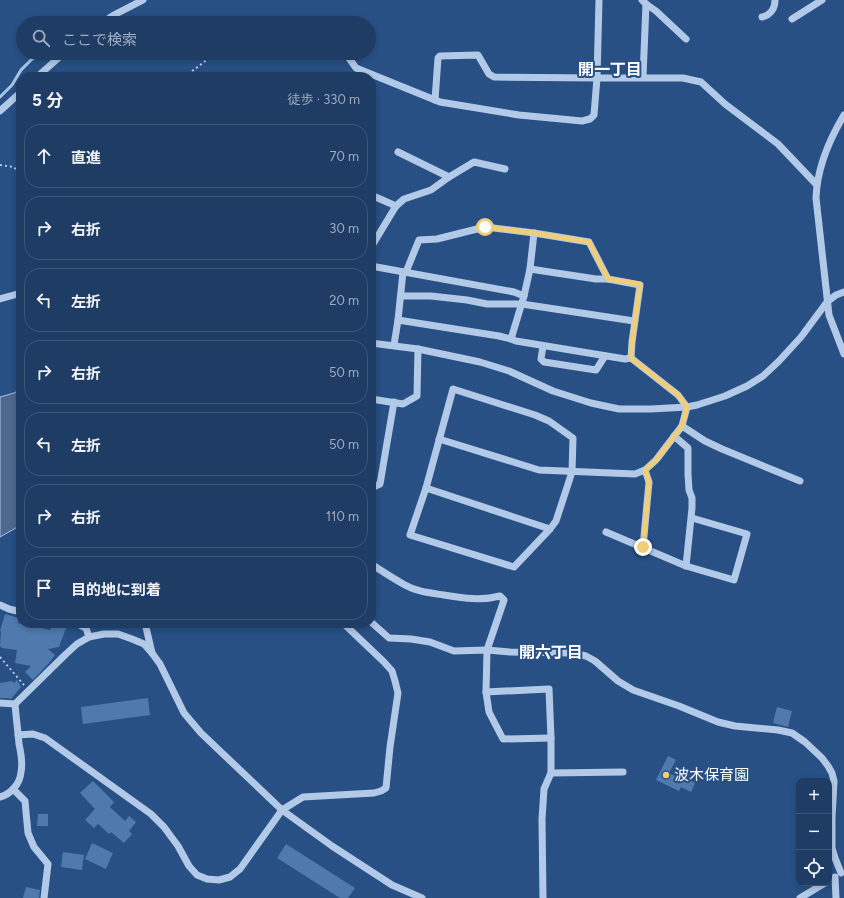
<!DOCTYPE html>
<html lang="ja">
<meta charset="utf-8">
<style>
body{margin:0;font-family:Figtree,"Noto Sans JP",sans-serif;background:#26436a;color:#f1f3f6}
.controls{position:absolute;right:12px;bottom:12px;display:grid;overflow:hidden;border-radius:8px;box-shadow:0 2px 6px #0003}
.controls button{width:36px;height:36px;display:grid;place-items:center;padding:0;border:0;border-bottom:1px solid #3c5678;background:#1e3c64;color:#f1f3f6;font:20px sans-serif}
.stop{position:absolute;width:12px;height:12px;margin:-9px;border:3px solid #f0ce78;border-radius:50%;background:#fff}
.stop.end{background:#f0ce78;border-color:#fff;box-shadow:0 1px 4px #0008}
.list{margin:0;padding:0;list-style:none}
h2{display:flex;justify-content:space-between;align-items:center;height:52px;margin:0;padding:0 16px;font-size:17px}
h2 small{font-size:13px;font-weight:400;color:#a1adbf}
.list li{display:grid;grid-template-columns:26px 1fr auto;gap:12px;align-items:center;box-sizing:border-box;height:64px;margin:0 8px 8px;padding:0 8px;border:1px solid #3c5678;border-radius:16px}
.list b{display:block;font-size:15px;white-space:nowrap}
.list em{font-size:13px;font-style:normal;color:#a1adbf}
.icon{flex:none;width:22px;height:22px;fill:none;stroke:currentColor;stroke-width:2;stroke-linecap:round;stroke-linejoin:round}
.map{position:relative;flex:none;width:844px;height:898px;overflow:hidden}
.search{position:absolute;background:#1e3c64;box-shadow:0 2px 6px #0003;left:16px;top:16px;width:360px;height:44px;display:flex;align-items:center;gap:10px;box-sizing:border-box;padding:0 14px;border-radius:22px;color:#a1adbf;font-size:15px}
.panel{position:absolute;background:#1e3c64;box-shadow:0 2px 6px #0003;left:16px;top:72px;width:360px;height:556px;border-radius:16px}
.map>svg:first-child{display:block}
.water{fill:#4d698f;stroke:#a7c5e8}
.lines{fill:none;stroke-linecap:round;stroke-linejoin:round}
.stream{stroke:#a7c5e8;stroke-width:3}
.building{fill:#5079ad}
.path{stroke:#b2cae8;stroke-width:2;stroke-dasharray:2 3;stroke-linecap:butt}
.minor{stroke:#b2cae8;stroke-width:7}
.route{stroke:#f0ce78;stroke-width:5}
.poi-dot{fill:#f0ce78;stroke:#285085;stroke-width:1.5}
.labels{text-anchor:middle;stroke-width:4;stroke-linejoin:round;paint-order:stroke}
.poi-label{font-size:15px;fill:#fff;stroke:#285085;text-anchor:start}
.neighbourhood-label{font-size:16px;font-weight:bold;fill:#fff;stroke:#285085}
</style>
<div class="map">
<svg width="844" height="898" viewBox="0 0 844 898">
<rect width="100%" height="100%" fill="#285085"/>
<polygon class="water" points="21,389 21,525 0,537 0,397 14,393"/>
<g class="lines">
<polyline class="stream" points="0,97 12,85 21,70 31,60 42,53"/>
</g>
<g class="building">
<polygon points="5,614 19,618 18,623 50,630 53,623 66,628 59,647 48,649 55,655 49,663 33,680 25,672 31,666 15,663 17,650 2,648 0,646 1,631 0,631"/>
<polygon points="17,680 21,687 11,699 9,699 9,698 0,698 0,683 12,681 14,683"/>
<polygon points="148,698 150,715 83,724 81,707"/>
<polygon points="777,707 792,711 788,727 773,723"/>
<polygon points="668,756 676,760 669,773 683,780 685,777 695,783 691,792 681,787 679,791 656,780"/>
<polygon points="93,781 114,802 110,807 125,821 129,816 136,822 129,831 132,834 124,843 111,832 109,834 98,824 94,828 85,820 95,809 80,793"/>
<polygon points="38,814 48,814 48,826 37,826"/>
<polygon points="92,843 113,853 106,869 85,859"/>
<polygon points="286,844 355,888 348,898 340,898 277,858"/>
<polygon points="63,852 84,855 82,870 61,867"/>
<polygon points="26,887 40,890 39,898 23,898"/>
</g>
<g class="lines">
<g class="path">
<path d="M184 77C194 69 205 63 213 53"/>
<polyline points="0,165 14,167 21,176"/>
<polyline points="0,657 24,685"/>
</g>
<g class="minor">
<polyline points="642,0 646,4 656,11 686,39"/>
<path d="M762 17C771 15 775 8 775 0"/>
<polyline points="792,19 822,0"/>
<polyline points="103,23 112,16 143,0"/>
<polyline points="346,54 356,68 440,102 519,115 582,121 590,119 594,115 597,78 599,0"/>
<polyline points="37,77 64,53"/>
<polyline points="643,77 646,4"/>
<polyline points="435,100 438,58 440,56 478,55 489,74 494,77 597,78 683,78 701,82 725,104 778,144 816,184"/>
<polyline points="0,111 21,92"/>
<path d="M844 115C829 140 817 168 816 198L829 315 844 354"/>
<polyline points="398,152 449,177"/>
<polyline points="371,195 396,206"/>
<polyline points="371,249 373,244 396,206 404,199 431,190 449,177 474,162 505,169"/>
<polyline points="371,266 514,292 524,296"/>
<polyline points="530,269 596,279 608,279"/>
<polyline points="406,272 419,240 437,239 485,227 534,233 589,242 608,279 640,285 632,342 631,358"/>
<polyline points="401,296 431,296 467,300 487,304 522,304 634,321"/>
<polyline points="0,299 21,293"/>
<polyline points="398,320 499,336 511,339 516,341 625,359 631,358 678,395 687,407"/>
<polyline points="511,339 524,296 530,269 534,233"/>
<polyline points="371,343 418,349 480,362 509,371 553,391 591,403 619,409 651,409 687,407 697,405 725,396 747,386 763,376 779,361 801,337 827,302 836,295 844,292"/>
<polyline points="394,345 398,320 403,272"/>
<polyline points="543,346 541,359 544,362 596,370 605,356"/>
<polygon points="453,389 535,415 549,421 573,438 572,472 556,521 550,529 514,567 410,535 426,488"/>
<polyline points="371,399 403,404 417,396 418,349"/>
<polyline points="682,426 705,441 722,449 800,481"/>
<polyline points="674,436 688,448 688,474 689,490 692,498 692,508 686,566"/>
<polyline points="439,439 539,470 635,474 645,470 656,460 682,426 687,407"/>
<polyline points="371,488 380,484 394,402"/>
<polyline points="426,488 550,529"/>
<polyline points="606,532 686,566 734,580 747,534 692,518"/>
<polyline points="643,547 649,482 645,470"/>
<path d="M371 564C382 571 394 579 405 585 417 592 431 593 444 595 463 598 481 601 500 596L504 600 487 650 486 692 489 712 503 739 551 738"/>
<polyline points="0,605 9,609 21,612"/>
<polyline points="371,622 389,638 411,639 430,642 454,651 487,650 510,652 573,653 586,656 595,661 618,681 633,690 679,706 718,722 735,726 778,730 792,733 805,742 822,758 828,766 832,773 834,781 832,818 832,848 835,858 841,873"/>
<polyline points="76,623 86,628 89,637"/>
<polyline points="145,623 152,653"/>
<polyline points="486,692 549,689 551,738 551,773 544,789 542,819 543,898"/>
<polyline points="0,703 15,704 66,654 77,644 89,637 104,634 118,634 132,639 144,644 152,653 160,664 184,713 201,733 282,810 332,846 392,885 422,898"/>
<polyline points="18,735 33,734 45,738 151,814 164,827 178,846 189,866 197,875 207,879 219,880 230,877 240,869 282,810 303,797 374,793 381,791 386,788 390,747 398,693 395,681 392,671 384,662 343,623"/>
<polyline points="551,773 623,772"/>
<polyline points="13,789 25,801 28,833 34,847 48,864 44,898"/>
<path d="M0 797C11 794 20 784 21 772 23 763 21 753 19 744 18 731 16 717 15 704"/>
<polyline points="835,877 836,898"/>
<polyline points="800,898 825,883"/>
</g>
</g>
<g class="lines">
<polyline class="route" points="485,227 534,233 589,242 608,279 640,284 632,342 631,358 678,395 687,407 682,426 656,460 645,470 649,482 643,547"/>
</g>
<circle class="poi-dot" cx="666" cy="775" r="4"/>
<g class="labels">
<g class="poi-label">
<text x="674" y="780">波木保育園</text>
</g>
<g class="neighbourhood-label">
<text x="610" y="75">開一丁目</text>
<text x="551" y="658">開六丁目</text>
</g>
</g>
</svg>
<div class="controls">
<button>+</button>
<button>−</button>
<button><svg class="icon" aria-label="locate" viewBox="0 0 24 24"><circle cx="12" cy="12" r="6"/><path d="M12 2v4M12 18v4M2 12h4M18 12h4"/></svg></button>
</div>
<div class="stop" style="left:485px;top:227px"></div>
<div class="stop end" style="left:643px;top:547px"></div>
<div class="search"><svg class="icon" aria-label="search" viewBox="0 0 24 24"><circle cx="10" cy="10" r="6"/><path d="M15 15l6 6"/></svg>ここで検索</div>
<section class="panel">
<h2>5 分<small>徒歩 · 330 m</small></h2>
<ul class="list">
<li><svg class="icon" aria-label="ahead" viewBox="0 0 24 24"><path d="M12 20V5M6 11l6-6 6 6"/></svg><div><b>直進</b></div><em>70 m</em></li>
<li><svg class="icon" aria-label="right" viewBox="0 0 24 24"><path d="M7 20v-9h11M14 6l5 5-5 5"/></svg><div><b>右折</b></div><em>30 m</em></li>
<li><svg class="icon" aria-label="left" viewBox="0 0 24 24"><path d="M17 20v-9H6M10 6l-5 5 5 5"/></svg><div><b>左折</b></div><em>20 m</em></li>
<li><svg class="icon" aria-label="right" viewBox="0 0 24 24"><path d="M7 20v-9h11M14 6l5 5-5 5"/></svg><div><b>右折</b></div><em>50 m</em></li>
<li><svg class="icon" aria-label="left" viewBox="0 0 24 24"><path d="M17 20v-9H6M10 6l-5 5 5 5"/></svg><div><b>左折</b></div><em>50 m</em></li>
<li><svg class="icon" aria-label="right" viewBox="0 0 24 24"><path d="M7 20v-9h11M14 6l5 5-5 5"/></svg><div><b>右折</b></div><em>110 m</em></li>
<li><svg class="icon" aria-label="arrive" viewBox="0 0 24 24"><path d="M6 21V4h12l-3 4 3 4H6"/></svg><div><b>目的地に到着</b></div></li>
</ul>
</section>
</div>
